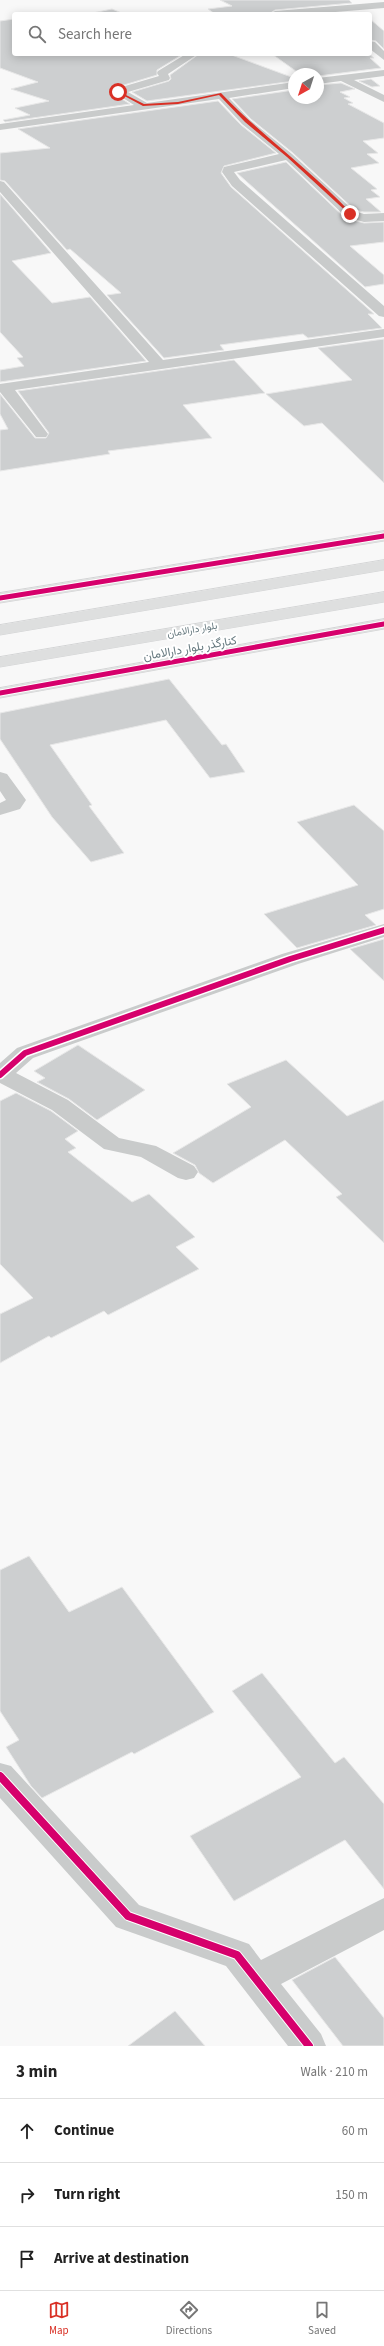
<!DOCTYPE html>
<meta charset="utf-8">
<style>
body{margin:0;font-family:"Source Sans 3",Vazirmatn,sans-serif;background:#f2f2f2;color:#222}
.compass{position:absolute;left:288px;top:68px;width:36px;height:36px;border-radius:50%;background:#fff;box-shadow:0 2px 10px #0003;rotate:219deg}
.stop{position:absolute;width:12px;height:12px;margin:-9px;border:3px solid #d93025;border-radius:50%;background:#fff}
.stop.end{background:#d93025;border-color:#fff;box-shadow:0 1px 4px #0008}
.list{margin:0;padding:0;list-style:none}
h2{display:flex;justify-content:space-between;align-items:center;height:52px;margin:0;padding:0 16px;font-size:17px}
h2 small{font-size:13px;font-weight:400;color:#767676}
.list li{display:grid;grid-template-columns:26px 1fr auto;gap:12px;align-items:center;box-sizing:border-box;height:64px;padding:0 16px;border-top:1px solid #e0e0e0}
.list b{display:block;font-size:15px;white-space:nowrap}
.list em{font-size:13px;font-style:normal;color:#767676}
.icon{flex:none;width:22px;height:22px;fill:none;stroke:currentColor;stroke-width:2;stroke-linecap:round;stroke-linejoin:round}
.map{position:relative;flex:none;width:384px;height:2046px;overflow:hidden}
.search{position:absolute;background:#fff;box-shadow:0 2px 10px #0003;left:12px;right:12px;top:12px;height:44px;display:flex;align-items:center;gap:10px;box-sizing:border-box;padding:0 14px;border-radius:4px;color:#767676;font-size:15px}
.sheet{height:244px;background:#fff}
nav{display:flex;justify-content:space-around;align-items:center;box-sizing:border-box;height:56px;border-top:1px solid #e0e0e0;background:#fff;font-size:11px;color:#767676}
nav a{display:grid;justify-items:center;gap:2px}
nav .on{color:#d93025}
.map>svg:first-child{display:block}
.building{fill:#cdcfd0;stroke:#e8e8e8}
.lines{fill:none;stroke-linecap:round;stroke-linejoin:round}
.secondary-casing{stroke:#d3d4d5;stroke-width:1}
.street{fill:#c9cbcb;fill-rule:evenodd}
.secondary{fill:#dedfdf;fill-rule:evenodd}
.cycleway-far2-casing{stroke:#fff;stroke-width:7}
.cycleway-far1-casing{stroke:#fff;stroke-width:9}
.cycleway-casing{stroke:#fff;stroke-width:10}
.cycleway-far2{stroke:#d6006c;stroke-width:5}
.cycleway-far1{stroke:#d6006c;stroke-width:6}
.cycleway{stroke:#d6006c;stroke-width:8}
.route{fill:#d93025}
.labels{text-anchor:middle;stroke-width:4;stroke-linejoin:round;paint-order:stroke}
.far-street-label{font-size:10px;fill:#66797f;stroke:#fff}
.street-label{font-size:12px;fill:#66797f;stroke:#fff}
</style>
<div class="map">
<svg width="384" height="2046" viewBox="0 0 384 2046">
<rect width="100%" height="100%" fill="#f8f8f8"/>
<g class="building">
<polygon points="220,0 349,0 352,3 275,10 269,14 215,14 208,9 232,6"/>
<polygon points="112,9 124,14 88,14"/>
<polygon points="14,19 14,54 183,54 157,70 157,75 114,88 114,94 130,104 5,122 3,120 30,115 15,108 49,101 11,89 38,82 0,68 0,21"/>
<polygon points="370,19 384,31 384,49 376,41 370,40"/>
<polygon points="199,54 229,54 294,78 294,81 147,101 132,92 169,81 171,79 170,75"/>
<polygon points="272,54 369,54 374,58 370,58 381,68 318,76 318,74 300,74"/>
<polygon points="371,79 380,86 372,87 359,81"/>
<polygon points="341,83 355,89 340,92 350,97 344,98 353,103 348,104 384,123 384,138 363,141 378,153 367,154 379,163 351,168 377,189 371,190 380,197 366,199 381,212 364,212 355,210 293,153 251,119 232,99 294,90 294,98 318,98 318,85"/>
<polygon points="218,101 241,125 276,153 224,166 221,173 231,187 374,314 368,314 382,328 308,338 303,334 220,345 224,350 164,358 107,295 121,293 70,249 67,250 5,181 0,180 0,153 50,148 18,129"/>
<polygon points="286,162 345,218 364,223 384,222 384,242 350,246 384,275 384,284 365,287 237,173"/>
<polygon points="0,194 51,253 12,261 52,303 90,297 146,361 0,382 0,370 24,366 17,358 23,357 0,332"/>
<polygon points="384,339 384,483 322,423 304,426 266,394 352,380 318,348"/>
<polygon points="234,360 265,393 183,405 212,438 108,451 110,454 0,471 0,430 8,429 0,414 0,394 35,438 46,438 49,433 18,391"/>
<polygon points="169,679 222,745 226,744 245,772 210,778 166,720 50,745 92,805 89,806 124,853 91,862 52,817 0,739 0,713"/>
<polygon points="354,805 384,831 384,909 365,915 376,925 297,948 264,914 358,885 297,822"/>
<polygon points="384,939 384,981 350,949"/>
<polygon points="78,1045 145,1090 97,1120 69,1099 37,1082 45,1078 34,1071"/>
<polygon points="286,1060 347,1116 384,1100 384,1243 336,1197 342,1194 285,1140 213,1183 199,1173 195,1165 173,1153 251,1107 227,1084"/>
<polygon points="16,1093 51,1111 78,1131 65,1139 76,1148 68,1152 132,1202 149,1194 195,1237 176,1247 199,1269 108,1315 104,1311 51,1338 49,1336 0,1363 0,1314 33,1298 0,1264 0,1101"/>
<polygon points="29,1556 69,1612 122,1587 214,1712 134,1754 132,1752 42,1798 31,1786 6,1747 19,1740 0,1711 0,1570"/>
<polygon points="262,1673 335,1763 344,1757 384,1804 384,1889 345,1840 234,1901 190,1836 301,1777 232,1691"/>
<polygon points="335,1957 384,2018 384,2046 343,2046 292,1980"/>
<polygon points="175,2011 205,2046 128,2046"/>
</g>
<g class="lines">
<defs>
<g id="secondary">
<polygon points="384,531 384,541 0,603 0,593"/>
<polygon points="384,560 384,570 0,635 0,625"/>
<polygon points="384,592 384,602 0,667 0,657"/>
<polygon points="384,619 384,629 0,698 0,688"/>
</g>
</defs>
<use href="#secondary" class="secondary-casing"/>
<g class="street">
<polygon points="384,2 384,8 311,14 270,14 275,11"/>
<polygon points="370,41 375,42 384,51 384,60 370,49"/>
<polygon points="186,54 198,54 168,74 170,78 169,80 128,92 147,103 294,82 294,88 229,98 250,120 292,154 354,211 364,214 384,213 384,221 364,222 346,217 286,160 234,172 240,180 384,306 384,317 379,316 232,186 222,172 224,167 279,154 242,124 219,99 0,130 0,124 134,105 115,93 115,89 159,76 157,73 158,71"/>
<polygon points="384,70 384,76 354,80 384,95 384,102 341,81 318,84 318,78"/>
<polygon points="0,181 4,182 163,360 384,329 384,337 15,390 48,434 46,437 36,437 0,392 0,384 149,362 0,192"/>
<polygon points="0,772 7,774 26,800 20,809 0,815 0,803 6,800 0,791"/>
<polygon points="384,924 384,937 298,964 33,1058 16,1073 68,1100 119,1138 156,1146 194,1166 198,1172 194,1178 186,1180 178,1178 141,1157 104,1149 52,1110 0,1083 0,1063 17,1048 282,954"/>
<polygon points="0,1763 11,1766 139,1905 249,1944 261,1960 384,1898 384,1930 281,1984 321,2034 326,2046 288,2046 226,1966 116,1927 0,1798"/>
</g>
<use href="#secondary" class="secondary"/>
<defs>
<g id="cycleway-far2">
<polyline points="0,598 384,536"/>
<polyline points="0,693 384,624"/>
</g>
<polyline id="cycleway-far1" points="0,1075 25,1053 290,959 384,930"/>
<polyline id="cycleway" points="0,1776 128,1916 237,1955 309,2046"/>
</defs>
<use href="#cycleway-far2" class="cycleway-far2-casing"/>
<use href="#cycleway-far1" class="cycleway-far1-casing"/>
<use href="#cycleway" class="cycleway-casing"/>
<use href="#cycleway-far2" class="cycleway-far2"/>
<use href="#cycleway-far1" class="cycleway-far1"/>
<use href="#cycleway" class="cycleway"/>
</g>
<path class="route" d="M117 92H120L144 104 178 102 221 93C262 136 311 170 352 214H349L287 157 245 122 219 95 178 104 143 106Z"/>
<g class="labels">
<g class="far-street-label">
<text transform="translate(192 629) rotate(-10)" y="4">بلوار دارالامان</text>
</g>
<g class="street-label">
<text transform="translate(190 648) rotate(-10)" y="4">کنارگذر بلوار دارالامان</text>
</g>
</g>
</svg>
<svg class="compass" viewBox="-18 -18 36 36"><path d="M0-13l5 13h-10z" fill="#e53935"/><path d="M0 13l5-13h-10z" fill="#767676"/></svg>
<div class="stop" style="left:118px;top:92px"></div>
<div class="stop end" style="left:350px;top:214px"></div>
<div class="search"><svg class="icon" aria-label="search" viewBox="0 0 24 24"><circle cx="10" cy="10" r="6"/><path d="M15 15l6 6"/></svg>Search here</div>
</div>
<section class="sheet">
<h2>3 min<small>Walk · 210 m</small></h2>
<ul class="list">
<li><svg class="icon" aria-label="ahead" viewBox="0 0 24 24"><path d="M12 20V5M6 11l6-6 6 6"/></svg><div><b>Continue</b></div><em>60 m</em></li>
<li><svg class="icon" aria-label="right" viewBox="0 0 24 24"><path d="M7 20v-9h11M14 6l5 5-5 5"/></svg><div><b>Turn right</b></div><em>150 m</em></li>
<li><svg class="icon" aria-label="arrive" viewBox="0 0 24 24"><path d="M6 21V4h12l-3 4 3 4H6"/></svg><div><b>Arrive at destination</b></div></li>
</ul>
</section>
<nav>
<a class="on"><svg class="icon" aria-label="map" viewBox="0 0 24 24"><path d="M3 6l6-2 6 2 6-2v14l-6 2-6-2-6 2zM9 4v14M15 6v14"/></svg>Map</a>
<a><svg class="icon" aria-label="directions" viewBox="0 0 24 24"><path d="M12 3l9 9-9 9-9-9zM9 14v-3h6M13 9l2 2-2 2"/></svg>Directions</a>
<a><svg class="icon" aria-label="saved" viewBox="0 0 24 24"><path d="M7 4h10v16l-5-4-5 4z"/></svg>Saved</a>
</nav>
